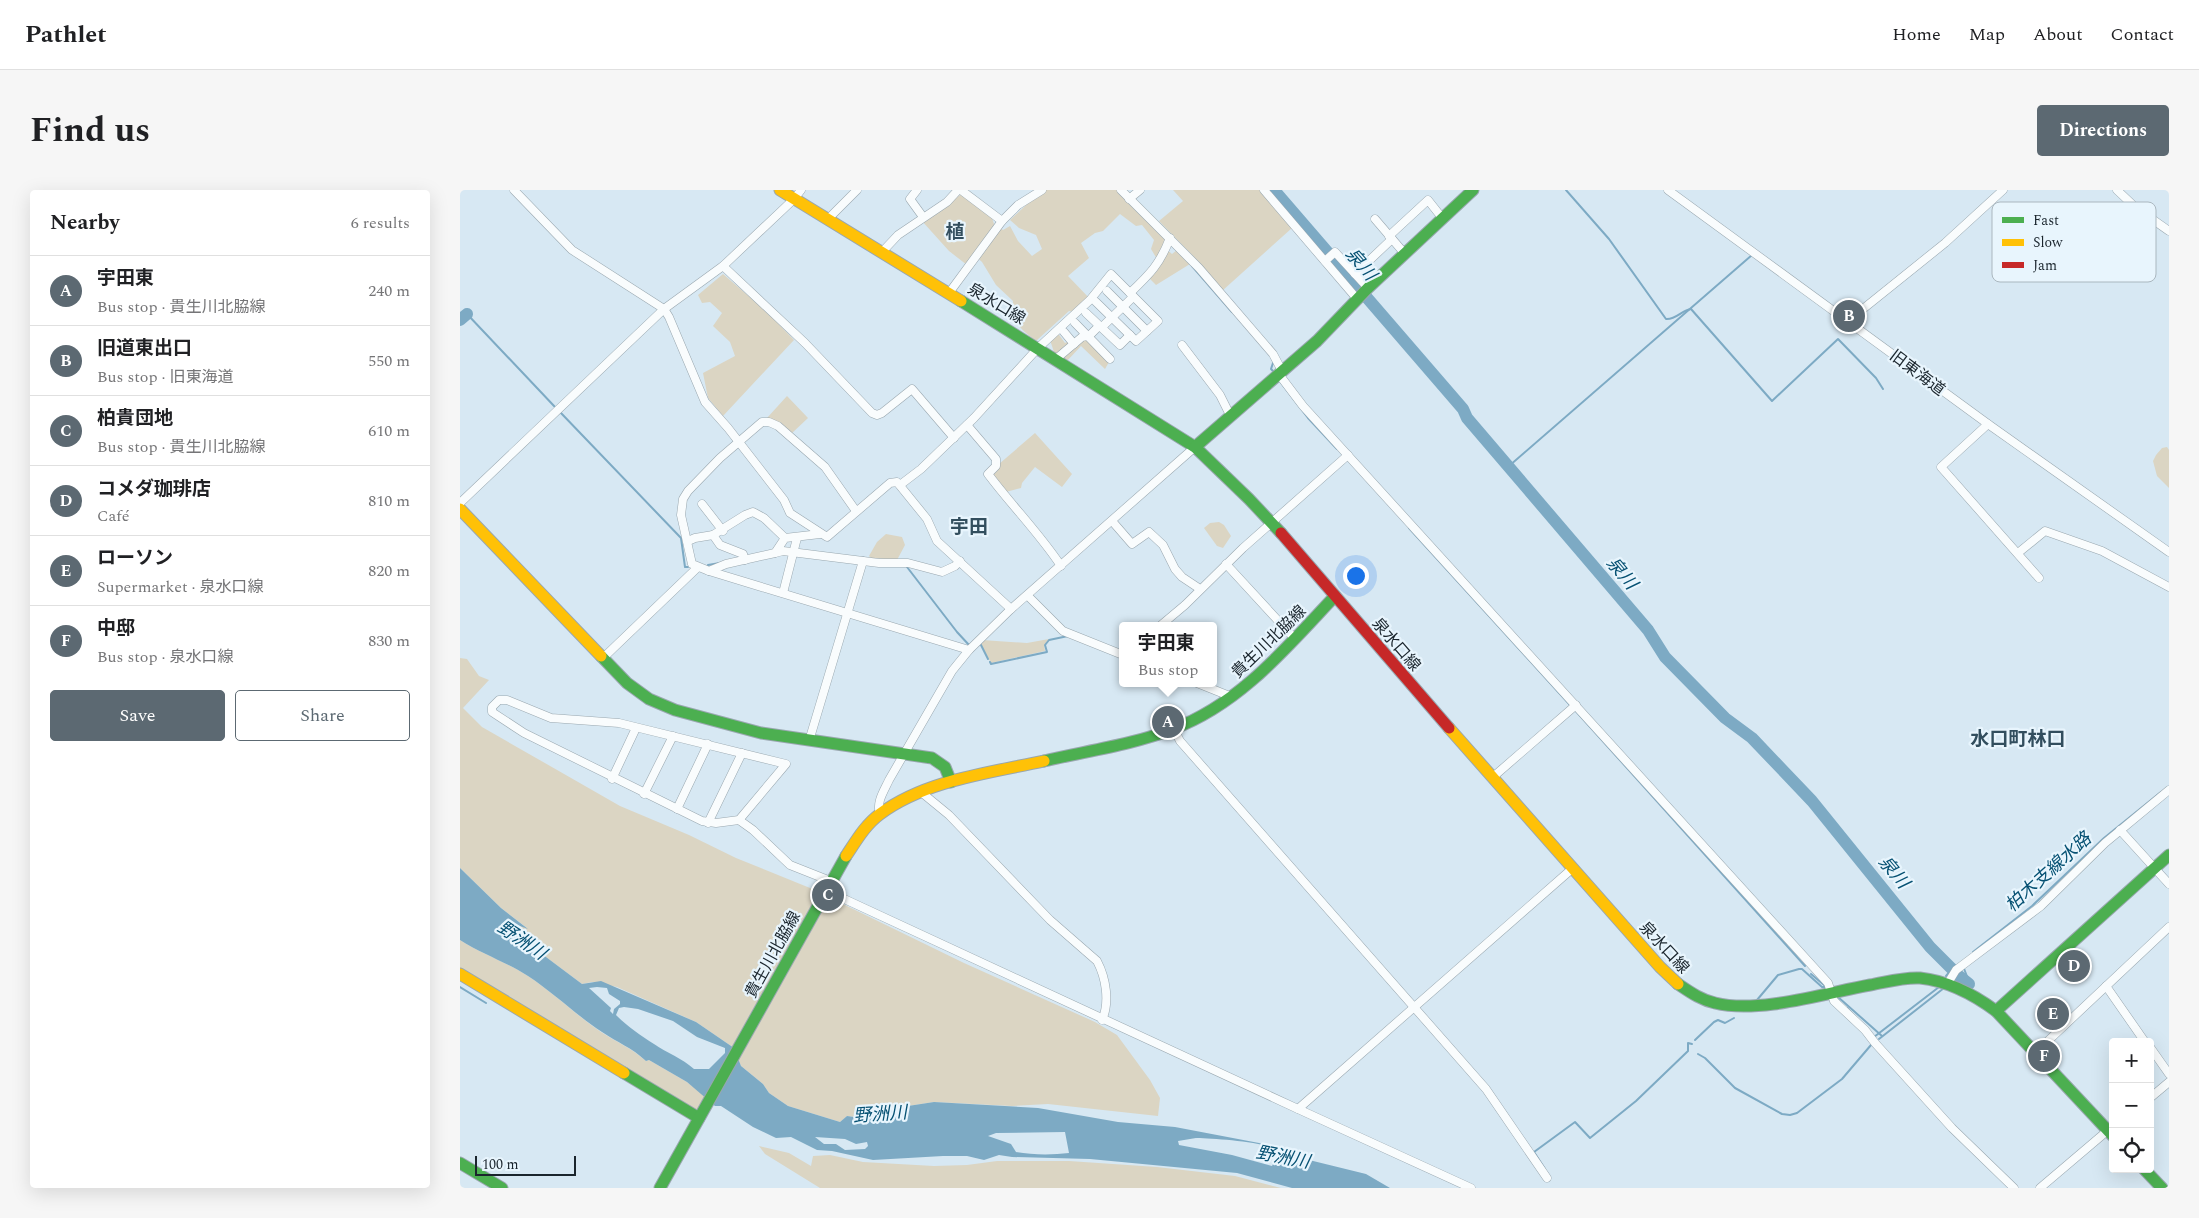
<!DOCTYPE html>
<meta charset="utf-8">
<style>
body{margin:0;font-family:Spectral,"Noto Sans JP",serif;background:#f6f6f6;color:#202124}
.controls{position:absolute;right:15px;bottom:15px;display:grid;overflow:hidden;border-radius:5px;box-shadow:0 5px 20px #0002}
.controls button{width:45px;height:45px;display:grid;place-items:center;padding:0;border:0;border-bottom:1px solid #e0e0e0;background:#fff;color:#202124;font:25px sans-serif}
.scale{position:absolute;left:15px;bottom:12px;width:101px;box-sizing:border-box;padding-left:5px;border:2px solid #1a252d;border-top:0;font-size:14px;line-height:18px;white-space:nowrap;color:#1a252d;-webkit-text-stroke:4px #e8f5fd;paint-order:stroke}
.you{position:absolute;left:895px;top:385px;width:18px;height:18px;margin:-12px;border:4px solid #fff;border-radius:50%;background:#1a73e8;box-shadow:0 0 0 8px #1a73e833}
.badge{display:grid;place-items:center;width:32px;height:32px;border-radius:50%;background:#5c6972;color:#fff;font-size:16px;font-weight:700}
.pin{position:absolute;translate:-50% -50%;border:2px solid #fff;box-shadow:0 1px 5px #0006}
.popup{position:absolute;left:659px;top:432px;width:98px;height:65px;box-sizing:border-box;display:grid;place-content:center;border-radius:5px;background:#fff;filter:drop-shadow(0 1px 4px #0005);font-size:16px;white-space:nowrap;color:#757577}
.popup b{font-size:19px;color:#202124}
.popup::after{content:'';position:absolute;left:50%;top:100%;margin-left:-10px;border:10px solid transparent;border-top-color:#fff}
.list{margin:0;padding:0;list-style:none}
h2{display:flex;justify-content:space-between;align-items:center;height:65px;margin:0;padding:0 20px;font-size:21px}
h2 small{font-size:16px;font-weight:400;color:#757577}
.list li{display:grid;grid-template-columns:32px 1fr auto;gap:15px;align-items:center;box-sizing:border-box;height:70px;padding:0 20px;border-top:1px solid #e0e0e0}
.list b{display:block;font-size:19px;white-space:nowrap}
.list p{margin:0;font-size:16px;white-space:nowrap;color:#757577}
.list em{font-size:16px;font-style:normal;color:#757577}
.actions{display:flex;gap:10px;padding:15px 20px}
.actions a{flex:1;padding:11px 0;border:1px solid #5c6972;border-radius:5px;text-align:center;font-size:18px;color:#5c6972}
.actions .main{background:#5c6972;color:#fff}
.icon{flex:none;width:28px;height:28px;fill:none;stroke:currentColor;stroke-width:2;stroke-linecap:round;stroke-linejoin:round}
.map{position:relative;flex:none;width:1709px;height:998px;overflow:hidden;border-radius:5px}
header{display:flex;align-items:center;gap:30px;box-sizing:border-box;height:70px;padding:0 25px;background:#fff;border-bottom:1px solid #e0e0e0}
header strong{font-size:24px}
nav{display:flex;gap:28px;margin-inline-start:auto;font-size:18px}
.intro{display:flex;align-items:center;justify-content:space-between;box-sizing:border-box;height:120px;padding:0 30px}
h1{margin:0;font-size:35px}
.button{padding:12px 22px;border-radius:5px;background:#5c6972;color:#fff;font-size:18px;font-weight:700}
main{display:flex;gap:30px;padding:0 30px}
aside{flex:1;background:#fff;border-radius:5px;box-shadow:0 5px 20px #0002}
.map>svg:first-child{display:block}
.green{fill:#dbd5c3}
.water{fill:#7daac4;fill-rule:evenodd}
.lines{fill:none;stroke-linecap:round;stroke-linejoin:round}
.stream{stroke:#7daac4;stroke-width:2}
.river{stroke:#7daac4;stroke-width:12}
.street-casing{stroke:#99a7af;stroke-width:9}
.fast-casing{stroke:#99a7af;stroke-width:13}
.slow-casing{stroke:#99a7af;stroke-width:13}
.jam-casing{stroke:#99a7af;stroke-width:13}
.street{stroke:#f9fcfd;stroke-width:8}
.fast{stroke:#4caf50;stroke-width:11}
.slow{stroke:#ffc107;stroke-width:11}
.jam{stroke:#c62828;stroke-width:11}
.labels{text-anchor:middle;stroke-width:4.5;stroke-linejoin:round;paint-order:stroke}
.street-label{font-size:16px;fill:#1a252d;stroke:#e8f5fd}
.water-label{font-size:18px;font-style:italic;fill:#065173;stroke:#e8f5fd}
.quarter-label{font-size:19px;font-weight:bold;fill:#324e5e;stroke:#e8f5fd}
.key{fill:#e8f5fd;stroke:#aab7bf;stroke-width:1}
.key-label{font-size:14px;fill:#1a252d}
</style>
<header>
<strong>Pathlet</strong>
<nav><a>Home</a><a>Map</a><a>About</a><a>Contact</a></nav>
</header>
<div class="intro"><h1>Find us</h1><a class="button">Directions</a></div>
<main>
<aside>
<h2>Nearby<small>6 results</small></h2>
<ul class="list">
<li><span class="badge">A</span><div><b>宇田東</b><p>Bus stop · 貴生川北脇線</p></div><em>240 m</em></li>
<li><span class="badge">B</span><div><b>旧道東出口</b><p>Bus stop · 旧東海道</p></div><em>550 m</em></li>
<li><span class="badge">C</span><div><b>柏貴団地</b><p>Bus stop · 貴生川北脇線</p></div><em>610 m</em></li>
<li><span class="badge">D</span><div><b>コメダ珈琲店</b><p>Café</p></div><em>810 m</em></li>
<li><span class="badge">E</span><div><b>ローソン</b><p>Supermarket · 泉水口線</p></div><em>820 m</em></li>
<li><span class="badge">F</span><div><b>中邸</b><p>Bus stop · 泉水口線</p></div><em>830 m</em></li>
</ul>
<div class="actions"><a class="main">Save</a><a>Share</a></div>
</aside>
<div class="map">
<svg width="1709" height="998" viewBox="0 0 1709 998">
<rect width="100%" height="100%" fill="#d7e8f3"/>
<g class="green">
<path d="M582 0H658L706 48 704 57 712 64 717 60 730 74 696 95 688 87 697 69 691 59 694 50 682 35 676 36 660 24 643 41 635 43 621 53 629 68 608 86 632 111 620 124 609 121 576 151C560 139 552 132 553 111L536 95 522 72 513 64 507 75 489 61 462 31 506 1 530 22 534 34 543 40 550 36 558 51 572 66 582 59 576 45 559 38 550 30Z"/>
<polygon points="713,0 800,0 832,38 762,101 732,65 699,31 723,11"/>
<polygon points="263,84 305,120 334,150 263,226 248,208 243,183 275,166 270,152 253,136 262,123 250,112 242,113 238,105"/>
<polygon points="597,142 605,153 621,145 649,172 645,179 621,156 606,172 594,162 590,150"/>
<polygon points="327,206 348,228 331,244 320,234 307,228"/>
<polygon points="575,243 612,284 602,297 575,277 562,293 561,298 546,302 532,284 539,274"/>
<polygon points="1707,257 1709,260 1709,298 1697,286 1693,271 1696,265 1702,258"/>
<polygon points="759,332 764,335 771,346 763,358 757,356 744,338 750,333"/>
<polygon points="426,344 442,347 445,355 437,370 411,368 409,366 417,352"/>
<polygon points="589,449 584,455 585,461 531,473 521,454 522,450 567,453"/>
<polygon points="0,468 7,469 19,486 29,490 3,518 22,537 160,616 229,645 276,668 350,698 504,773 635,832 657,845 690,890 700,908 698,926 588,914 552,916 474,912 448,916 401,928 387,926 380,932 328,916 309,903 303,894 281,876 274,858 236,832 157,797 132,792 122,794 66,752 62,745 52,737 52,733 67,738 41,718 0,678"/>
<path d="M0 750C22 764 46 772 68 786 94 803 116 825 141 842 158 853 170 857 186 871L189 870 227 892 247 908 238 919H232L0 778Z"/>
<polygon points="299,956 329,963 351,976 353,966 370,965 403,972 474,976 507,975 537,971 609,971 697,977 775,986 821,998 360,998 305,964"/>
</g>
<path class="water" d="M0 678 41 718 68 739 52 733V737L66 752 122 794 141 791 236 832 274 858 281 876 303 894 309 903 328 916 380 932 387 926 401 928 448 916 474 912 578 918 658 932 715 937 799 953 834 962 845 969 906 984 930 998H832L777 983 630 969 552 967 539 965 524 970 507 966H483L413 970 372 961 357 960 331 947 316 948 293 937 261 916H255L227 892 189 870 186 871C171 857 158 853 142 842 116 825 94 803 68 786 46 772 22 764 0 750ZM137 797 147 798 149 804 160 811V814L154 819 153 824 150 821 151 818 129 798ZM164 817 178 819 213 831 237 847 265 858V863L249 879H234C222 868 207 863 194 854 181 846 167 836 156 825L159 818ZM605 942 609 963C592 965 573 965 556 962L551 954 528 946 536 943ZM355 947 385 949 396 954 407 952 408 956 405 959 385 960 376 954H364ZM736 948C757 949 809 951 825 964L814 972 812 976 772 965 719 955 718 951Z"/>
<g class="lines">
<g class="stream">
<path d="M1106 0 1149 49 1206 129C1216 130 1222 120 1231 119"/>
<polyline points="732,76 772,122"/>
<polyline points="1231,119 1312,211 1378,149 1416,188 1423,199"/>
<polyline points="7,124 95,217"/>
<polyline points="813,173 811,179 814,182"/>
<polyline points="819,190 848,228 877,259"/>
<polyline points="100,222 221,348 225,377 228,377"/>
<polyline points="1049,276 1292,65"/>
<polyline points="949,338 1111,516"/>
<polyline points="248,375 260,373"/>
<polyline points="447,377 497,442 509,455"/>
<polyline points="520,453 528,469"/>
<polyline points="530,472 531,474 587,462 585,455 589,450 608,446"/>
<polyline points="1114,519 1345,776"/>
<polyline points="1513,762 1572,716 1644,648 1701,602"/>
<polyline points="1503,776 1508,789 1505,792"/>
<polyline points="1351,784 1364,795"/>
<polyline points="1486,786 1492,779"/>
<polyline points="0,797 26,813"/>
<polyline points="1378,807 1422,846"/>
<polyline points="1297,810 1318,785 1339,779 1342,779 1362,797 1365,797"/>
<polyline points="1387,818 1397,829"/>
<polyline points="1414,847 1479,797"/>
<polyline points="1419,849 1484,798"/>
<polyline points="1235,850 1254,832 1258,830 1265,833 1274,828"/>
<polyline points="1238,864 1245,868 1275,898 1322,924 1330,925 1337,923 1382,889 1411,855"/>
<polyline points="1085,979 1074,962 1115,932 1130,948 1176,911 1228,861 1228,853 1232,854"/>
</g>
<g class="river">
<polyline points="814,0 1003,219 1007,228 1188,440 1205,467 1265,528 1292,548 1352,611 1470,757 1493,780"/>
<polyline points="0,130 7,124"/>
<polyline points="1499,786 1509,794"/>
</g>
<defs>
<g id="street">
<polyline points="54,0 112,60 204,119 209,127 245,212 268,238 324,310 330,323 367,347 430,293 437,292 467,329 477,351 551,419"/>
<polyline points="457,0 450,9 463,27"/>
<polyline points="501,0 542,31"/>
<polyline points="661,0 739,78 813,164 821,179"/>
<polyline points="804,0 898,110"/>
<polyline points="1208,0 1528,234 1709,362"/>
<polyline points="1657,0 1675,17 1709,41"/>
<polyline points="669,9 680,0"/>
<polyline points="368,29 397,0"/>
<polyline points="915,29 945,64"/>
<polyline points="929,46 968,10 983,29"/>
<polyline points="422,62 438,45 487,12 498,0"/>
<polyline points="865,71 875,62 908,98"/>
<polyline points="263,76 345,153 412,223 417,225 422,223 452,199 494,248"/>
<polyline points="895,84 932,49"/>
<polyline points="647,101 687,141"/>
<polyline points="489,103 542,31 558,15 582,0"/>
<path d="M670 103C690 84 700 74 710 48"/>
<polyline points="626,123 660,155 670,145"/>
<polyline points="1388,131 1485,53 1543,0"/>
<polyline points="615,133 650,169"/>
<polyline points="604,142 614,154"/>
<polyline points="722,155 760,205 770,225"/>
<polyline points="596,169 622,147 630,145 638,137 643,136 673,107"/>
<polyline points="818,183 843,216 1368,793 1374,811 1405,840 1415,853 1492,938 1554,998"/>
<polyline points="1528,234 1481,277 1579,388"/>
<path d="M507 235 536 269V276L528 284C552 316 580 344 601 376"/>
<polyline points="440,295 461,279 514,228 578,158 630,110 651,84 698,131 676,151 636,112"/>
<polyline points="0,313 204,119 263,76 334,9 341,0"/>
<polyline points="242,314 263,341"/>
<polyline points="652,331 672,354 689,342 703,355 715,379 722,387 740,399"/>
<polyline points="360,344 325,348 315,363 266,374 249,381 232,374 221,325 223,309 228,301 260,268 302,232 309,232 318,236 365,277 396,321"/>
<polyline points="253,345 285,325 293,322 304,328 325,348"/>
<polyline points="228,351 235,348 253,345 260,355 283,364 285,370"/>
<polyline points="315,363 323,361 419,373 448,373 482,382 495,376 500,371"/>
<polyline points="1558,363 1585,341 1642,361 1709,397"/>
<polyline points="766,374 835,449"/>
<polyline points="249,381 509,460"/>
<polyline points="323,403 337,348"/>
<polyline points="568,406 603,441 663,465"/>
<polyline points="700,436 725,415 783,358 888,265"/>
<polyline points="142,469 237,378"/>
<polyline points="737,493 772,507"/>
<polygon points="39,510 47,510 91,528 159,533 326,574 279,630 256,633 242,631 64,543 32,522 32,517"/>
<polyline points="714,539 720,551 1026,899 1087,988"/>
<polyline points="349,551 403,371"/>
<polyline points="1033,587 1116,515"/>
<polyline points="152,589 176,538"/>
<path d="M461 602 489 625 590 730 637 771C646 788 650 812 642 830"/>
<polyline points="184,604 213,546"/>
<polyline points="217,619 248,554"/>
<path d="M420 624C416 612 424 601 429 590L492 481 509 460 551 419 735 257"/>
<polyline points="279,630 293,640 330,675 373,692"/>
<polyline points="248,633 282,563"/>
<polyline points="1660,640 1709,694"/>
<polyline points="367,701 838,919 1113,678"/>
<polyline points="1488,793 1496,780 1581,716 1645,653 1709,600"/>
<polyline points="1646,796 1685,852"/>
<polyline points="1690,857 1709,884"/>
<polyline points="1574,864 1709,737"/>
<polyline points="1690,908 1709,892"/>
<polyline points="838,919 1011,998"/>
<polyline points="1580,998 1653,936"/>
</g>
<g id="fast">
<polyline points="501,111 735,257 789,309 821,343"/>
<polyline points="735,257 857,151 908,98 1013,0"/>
<polyline points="141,466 167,493 189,509 215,520 301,543 472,568 485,577 491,592"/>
<path d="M584 571C626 561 672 555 713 539 780 514 827 457 875 406"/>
<path d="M1218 794C1230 802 1241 810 1255 813 1299 824 1366 803 1410 795 1427 792 1443 787 1460 788 1489 791 1513 804 1536 821L1653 946"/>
<polyline points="1536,821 1709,665"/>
<polyline points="164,883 239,928"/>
<polyline points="0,973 42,998"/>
<polyline points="1684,979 1702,998"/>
<polyline points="200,998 386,666"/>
</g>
<g id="slow">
<polyline points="320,0 501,111"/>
<polyline points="0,319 141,466"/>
<polyline points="989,538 1200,777 1218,794"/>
<path d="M386 666C396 651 405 635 420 624 466 590 529 583 584 571"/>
<polyline points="0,784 164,883"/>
</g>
<polyline id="jam" points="821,343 989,538"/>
</defs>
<use href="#street" class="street-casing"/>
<use href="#fast" class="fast-casing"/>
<use href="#slow" class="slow-casing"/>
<use href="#jam" class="jam-casing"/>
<use href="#street" class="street"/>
<use href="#fast" class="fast"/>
<use href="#slow" class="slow"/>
<use href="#jam" class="jam"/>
</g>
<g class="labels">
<g class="street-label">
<text transform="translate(537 113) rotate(31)" y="6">泉水口線</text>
<text transform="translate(1458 182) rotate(37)" y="6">旧東海道</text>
<text transform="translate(808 451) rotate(-44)" y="6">貴生川北脇線</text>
<text transform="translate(937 454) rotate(49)" y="6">泉水口線</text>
<text transform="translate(1205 757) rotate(47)" y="6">泉水口線</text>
<text transform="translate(312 764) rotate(-61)" y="6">貴生川北脇線</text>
</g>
<g class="water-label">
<text transform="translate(901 74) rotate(49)" y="6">泉川</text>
<text transform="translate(1162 383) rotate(50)" y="6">泉川</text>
<text transform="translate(1434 682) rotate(50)" y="6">泉川</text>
<text transform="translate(1588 682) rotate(-42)" y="6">柏木支線水路</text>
<text transform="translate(62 750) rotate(34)" y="6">野洲川</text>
<text transform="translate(420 924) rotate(-4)" y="6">野洲川</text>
<text transform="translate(823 967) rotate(11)" y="6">野洲川</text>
</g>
<g class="quarter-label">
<text x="495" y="48">植</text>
<text x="509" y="343">宇田</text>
<text x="1558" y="555">水口町林口</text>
</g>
</g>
<rect x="1532" y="12" width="164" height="80" rx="8" class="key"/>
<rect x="1542" y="27" width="22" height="6" fill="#4caf50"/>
<rect x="1542" y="49" width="22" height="7" fill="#ffc107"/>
<rect x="1542" y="72" width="22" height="6" fill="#c62828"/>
<g class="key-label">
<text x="1573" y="35">Fast</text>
<text x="1573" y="57">Slow</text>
<text x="1573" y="80">Jam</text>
</g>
</svg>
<div class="controls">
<button>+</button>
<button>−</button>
<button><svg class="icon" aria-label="locate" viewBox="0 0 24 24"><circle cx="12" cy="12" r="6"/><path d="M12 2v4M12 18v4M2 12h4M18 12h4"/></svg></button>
</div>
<div class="scale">100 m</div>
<div class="you"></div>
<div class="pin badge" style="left:708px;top:532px">A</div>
<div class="popup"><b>宇田東</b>Bus stop</div>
<div class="pin badge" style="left:1389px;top:126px">B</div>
<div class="pin badge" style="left:368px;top:705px">C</div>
<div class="pin badge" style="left:1614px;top:776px">D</div>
<div class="pin badge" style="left:1593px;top:824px">E</div>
<div class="pin badge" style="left:1584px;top:866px">F</div>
</div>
</main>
